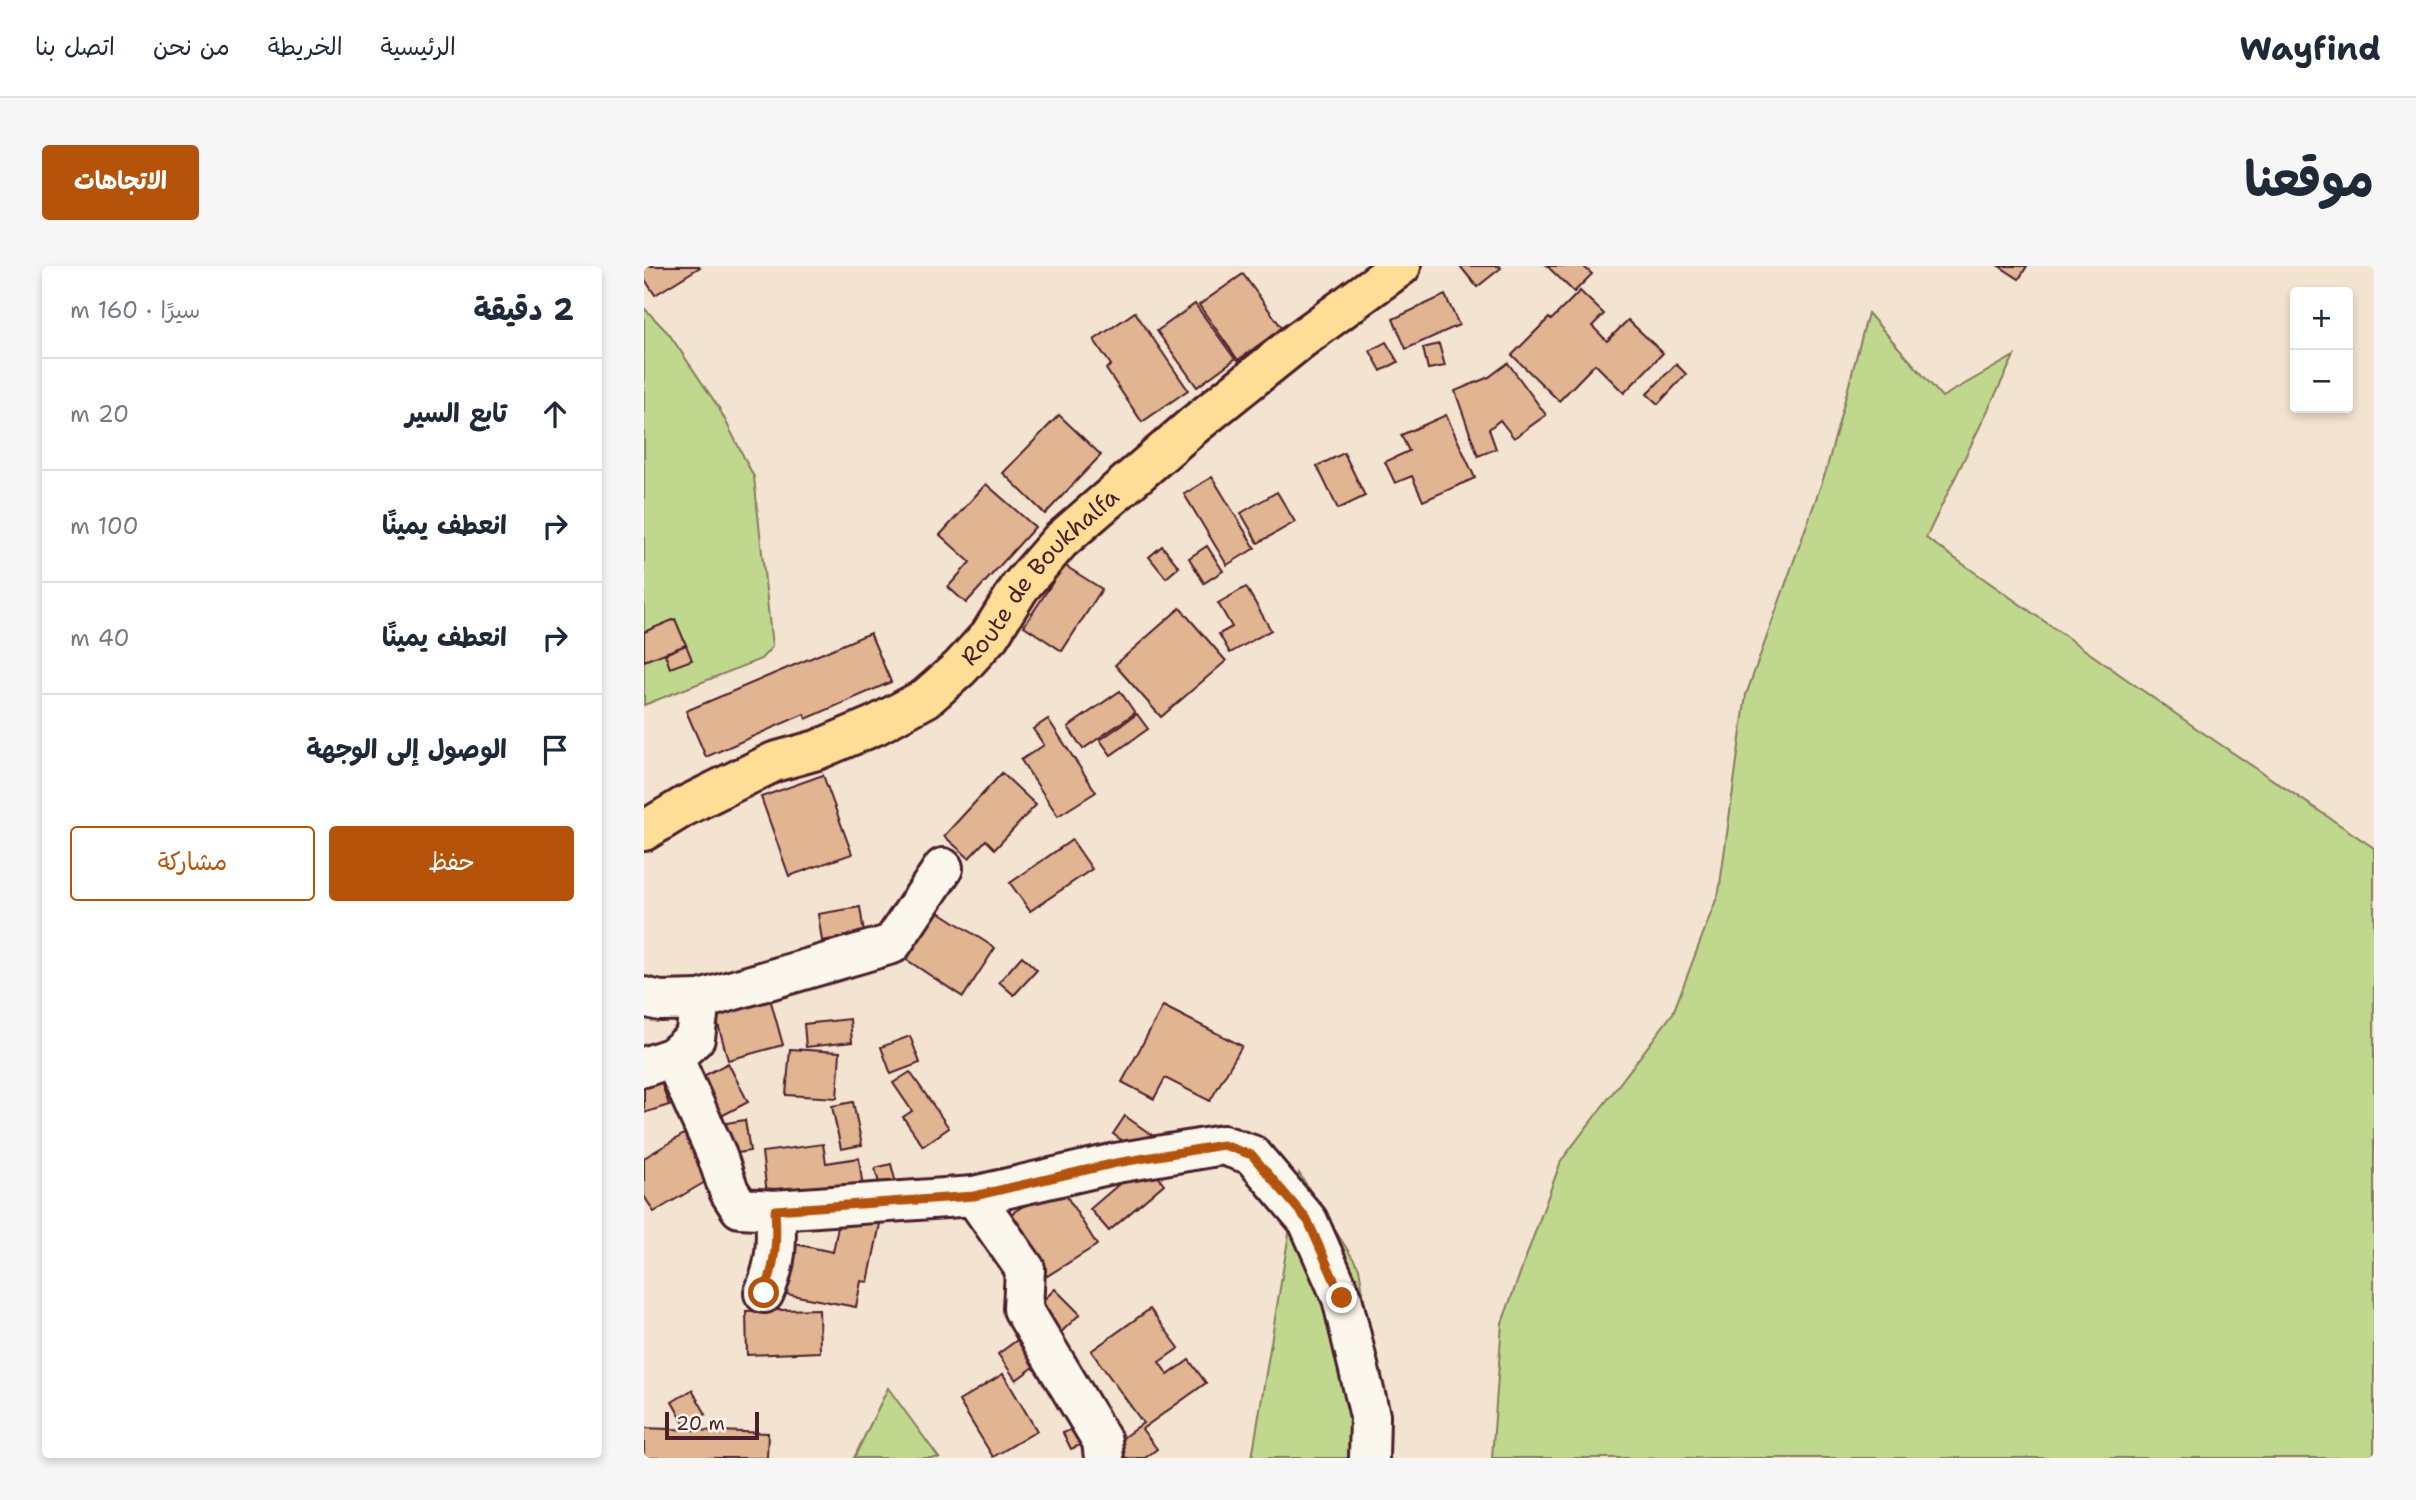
<!DOCTYPE html>
<html lang="ar">
<meta charset="utf-8">
<style>
body{margin:0;font-family:"Shantell Sans","Playpen Sans Arabic",sans-serif;background:#f6f6f7;color:#1f2937;direction:rtl}
.controls{position:absolute;right:21px;top:21px;display:grid;overflow:hidden;border-radius:7px;box-shadow:0 4px 10px #0003}
.controls button{width:63px;height:63px;display:grid;place-items:center;padding:0;border:0;border-bottom:2px solid #e0e1e3;background:#fff;color:#1f2937;font:35px sans-serif}
.scale{position:absolute;left:21px;bottom:18px;width:94px;box-sizing:border-box;padding-left:7px;border:4px solid #4a1f2b;border-top:0;font-size:19px;line-height:24px;white-space:nowrap;color:#4a1f2b;-webkit-text-stroke:5px #fbf7ec;paint-order:stroke}
.stop{position:absolute;width:21px;height:21px;margin:-16px;border:5px solid #b45309;border-radius:50%;background:#fff}
.stop.end{background:#b45309;border-color:#fff;box-shadow:0 2px 7px #0008}
.list{margin:0;padding:0;list-style:none}
h2{display:flex;justify-content:space-between;align-items:center;height:91px;margin:0;padding:0 28px;font-size:30px}
h2 small{font-size:23px;font-weight:400;color:#747a83}
.list li{display:grid;grid-template-columns:46px 1fr auto;gap:21px;align-items:center;box-sizing:border-box;height:112px;padding:0 28px;border-top:2px solid #e0e1e3}
.list b{display:block;font-size:26px;white-space:nowrap}
.list em{font-size:23px;font-style:normal;color:#747a83}
.actions{display:flex;gap:14px;padding:21px 28px}
.actions a{flex:1;padding:16px 0;border:2px solid #b45309;border-radius:7px;text-align:center;font-size:24px;color:#b45309}
.actions .main{background:#b45309;color:#fff}
.icon{flex:none;width:38px;height:38px;fill:none;stroke:currentColor;stroke-width:2;stroke-linecap:round;stroke-linejoin:round}
.map{position:relative;flex:none;width:1730px;height:1192px;overflow:hidden;direction:ltr;border-radius:7px}
header{display:flex;align-items:center;gap:42px;box-sizing:border-box;height:98px;padding:0 35px;background:#fff;border-bottom:2px solid #e0e1e3}
header strong{font-size:33px}
nav{display:flex;gap:38px;margin-inline-start:auto;font-size:24px}
.intro{display:flex;align-items:center;justify-content:space-between;box-sizing:border-box;height:168px;padding:0 42px}
h1{margin:0;font-size:49px}
.button{padding:18px 32px;border-radius:7px;background:#b45309;color:#fff;font-size:24px;font-weight:700}
main{display:flex;gap:42px;padding:0 42px}
aside{flex:1;background:#fff;border-radius:7px;box-shadow:0 4px 10px #0003}
.map>svg:first-child{display:block}
.green{fill:#c0d88e;stroke:#857c5c;stroke-width:2}
.building{fill:#e1b492;stroke:#4a1f2b;stroke-width:2}
.lines{fill:none;stroke-linecap:round;stroke-linejoin:round}
.minor-casing{stroke:#4a1f2b;stroke-width:44}
.major-casing{stroke:#4a1f2b;stroke-width:44}
.minor{stroke:#fbf7ec;stroke-width:38}
.major{stroke:#fedd96;stroke-width:38}
.route{stroke:#b45309;stroke-width:9}
.labels{text-anchor:middle;stroke-width:5;stroke-linejoin:round;paint-order:stroke}
.street-label{font-size:24px;fill:#4a1f2b;stroke:#fbf7ec}
</style>
<header>
<strong>Wayfind</strong>
<nav><a>الرئيسية</a><a>الخريطة</a><a>من نحن</a><a>اتصل بنا</a></nav>
</header>
<div class="intro"><h1>موقعنا</h1><a class="button">الاتجاهات</a></div>
<main>
<div class="map">
<svg width="1730" height="1192" viewBox="0 0 1730 1192">
<rect width="100%" height="100%" fill="#f3e3d1"/>
<filter id="ink" filterUnits="userSpaceOnUse"><feTurbulence type="fractalNoise" baseFrequency=".0143" numOctaves="2"/><feDisplacementMap in="SourceGraphic" scale="14" xChannelSelector="R" yChannelSelector="G"/><feConvolveMatrix kernelMatrix="1 2 1 2 8 2 1 2 1" color-interpolation-filters="sRGB"/></filter>
<g filter="url(#ink)">
<g class="green">
<polygon points="0,42 25,68 75,142 110,211 128,381 117,393 0,439"/>
<polygon points="1224,47 1298,131 1370,90 1282,272 1549,460 1730,582 1730,1192 848,1192 858,1057 917,895 1029,747 1075,626 1102,429 1182,205"/>
<polygon points="655,907 715,1002 745,1192 608,1192"/>
<polygon points="244,1122 295,1192 210,1192"/>
</g>
<g class="building">
<polygon points="0,0 55,0 56,1 11,29 0,12"/>
<polygon points="816,0 855,0 857,2 833,21"/>
<polygon points="903,0 939,0 948,8 930,26"/>
<polygon points="1355,0 1383,0 1375,13"/>
<polygon points="599,8 638,62 594,94 555,39"/>
<polygon points="936,25 960,48 948,60 963,75 984,54 1019,87 980,127 951,98 915,135 868,89 905,52 907,54"/>
<polygon points="801,29 815,59 762,83 749,53"/>
<polygon points="551,38 591,93 553,121 513,65"/>
<polygon points="491,46 544,124 498,156 462,103 467,99 450,74"/>
<polygon points="742,76 754,96 737,105 726,85"/>
<polygon points="795,78 801,100 784,103 779,82"/>
<polygon points="864,97 902,149 870,172 856,154 845,163 852,183 834,190 811,125 845,111"/>
<polygon points="1032,98 1042,108 1014,138 1003,128"/>
<polygon points="415,149 457,189 401,248 359,207"/>
<polygon points="802,149 831,212 779,235 768,210 751,217 741,196 765,185 757,169"/>
<polygon points="700,187 721,230 694,243 673,200"/>
<polygon points="568,211 611,282 583,299 540,228"/>
<polygon points="342,218 391,261 322,337 304,321 326,296 296,269"/>
<polygon points="633,226 651,256 614,277 597,247"/>
<polygon points="518,280 535,301 522,312 505,291"/>
<polygon points="563,280 579,305 560,317 545,292"/>
<polygon points="420,299 458,323 418,385 380,360"/>
<polygon points="602,321 627,364 586,387 575,368 588,361 574,337"/>
<polygon points="536,342 582,395 517,451 471,399"/>
<polygon points="31,353 42,379 0,395 0,366"/>
<polygon points="226,367 247,416 162,453 160,448 62,491 42,445"/>
<polygon points="42,379 48,394 26,402 21,388"/>
<polygon points="476,425 491,447 439,483 424,461"/>
<polygon points="493,448 504,463 467,489 456,474"/>
<polygon points="404,453 452,526 414,550 377,494 400,479 389,463"/>
<polygon points="358,507 392,539 351,583 342,574 325,592 300,570"/>
<polygon points="179,509 208,588 145,610 117,531"/>
<polygon points="428,574 448,603 386,645 366,617"/>
<polygon points="216,641 220,667 178,675 174,648"/>
<polygon points="292,644 351,682 319,731 260,692"/>
<polygon points="378,690 393,704 370,729 355,716"/>
<polygon points="124,725 139,779 84,794 69,740"/>
<polygon points="519,740 598,780 566,835 521,812 510,833 478,816"/>
<polygon points="206,753 208,776 162,781 160,758"/>
<polygon points="266,770 276,797 247,808 237,781"/>
<polygon points="146,783 196,786 193,832 142,829"/>
<polygon points="84,797 104,836 68,855 48,816"/>
<polygon points="266,806 305,862 279,880 259,851 268,845 249,817"/>
<polygon points="17,816 25,839 0,847 0,821"/>
<polygon points="209,836 218,879 197,883 188,840"/>
<polygon points="481,850 515,874 502,891 469,868"/>
<polygon points="101,854 106,885 81,889 76,858"/>
<polygon points="47,864 73,909 10,946 0,930 0,892"/>
<polygon points="179,878 182,897 215,892 219,923 124,936 118,886"/>
<polygon points="502,895 520,918 465,965 446,943"/>
<polygon points="247,898 254,925 238,929 231,902"/>
<polygon points="415,918 453,979 403,1010 365,949"/>
<polygon points="198,940 238,948 224,1016 217,1015 212,1041 142,1028 151,978 189,986"/>
<polygon points="411,1023 436,1048 409,1074 385,1048"/>
<polygon points="175,1043 176,1086 103,1089 102,1045"/>
<polygon points="506,1043 535,1082 515,1096 524,1109 545,1094 562,1117 498,1163 513,1183 501,1192 467,1192 462,1184 499,1157 447,1085"/>
<polygon points="376,1072 394,1098 372,1114 354,1088"/>
<polygon points="359,1108 393,1165 349,1191 315,1135"/>
<polygon points="48,1124 62,1148 41,1159 28,1136"/>
<polygon points="433,1161 441,1177 427,1183 419,1167"/>
<polygon points="0,1162 124,1167 123,1192 0,1192"/>
</g>
<g class="lines">
<defs>
<g id="minor">
<polyline points="0,731 16,735 56,734 51,772 29,791 0,801"/>
<polyline points="56,734 248,678 299,602"/>
<path d="M29 791 72 887 85 925 96 942 131 944C133 976 133 997 120 1027"/>
<polyline points="330,930 381,1003 379,1043 458,1175 460,1192"/>
<polyline points="131,944 330,930 472,897 579,879 608,889 664,955 698,1032 726,1150 725,1192"/>
</g>
<g id="major">
<path id="s1" d="M0 565 41 540 130 496 173 484 232 459 282 432 316 402 346 369 376 321 416 275 550 159 656 74 757 0"/>
</g>
</defs>
<use href="#minor" class="minor-casing"/>
<use href="#major" class="major-casing"/>
<use href="#minor" class="minor"/>
<use href="#major" class="major"/>
</g>
</g>
<g class="lines" filter="url(#ink)">
<path class="route" d="M120 1027C132 999 133 974 131 944L330 930 472 897 579 879 608 889 664 955 698 1032"/>
</g>
<g class="labels">
<g class="street-label">
<text dy="8" stroke="none"><textPath href="#s1" startOffset="480">Route de Boukhalfa</textPath></text>
</g>
</g>
</svg>
<div class="controls">
<button>+</button>
<button>−</button>
</div>
<div class="scale">20 m</div>
<div class="stop" style="left:120px;top:1027px"></div>
<div class="stop end" style="left:698px;top:1032px"></div>
</div>
<aside>
<h2>2 دقيقة<small>سيرًا · 160 m</small></h2>
<ul class="list">
<li><svg class="icon" aria-label="ahead" viewBox="0 0 24 24"><path d="M12 20V5M6 11l6-6 6 6"/></svg><div><b>تابع السير</b></div><em>20 m</em></li>
<li><svg class="icon" aria-label="right" viewBox="0 0 24 24"><path d="M7 20v-9h11M14 6l5 5-5 5"/></svg><div><b>انعطف يمينًا</b></div><em>100 m</em></li>
<li><svg class="icon" aria-label="right" viewBox="0 0 24 24"><path d="M7 20v-9h11M14 6l5 5-5 5"/></svg><div><b>انعطف يمينًا</b></div><em>40 m</em></li>
<li><svg class="icon" aria-label="arrive" viewBox="0 0 24 24"><path d="M6 21V4h12l-3 4 3 4H6"/></svg><div><b>الوصول إلى الوجهة</b></div></li>
</ul>
<div class="actions"><a class="main">حفظ</a><a>مشاركة</a></div>
</aside>
</main>
